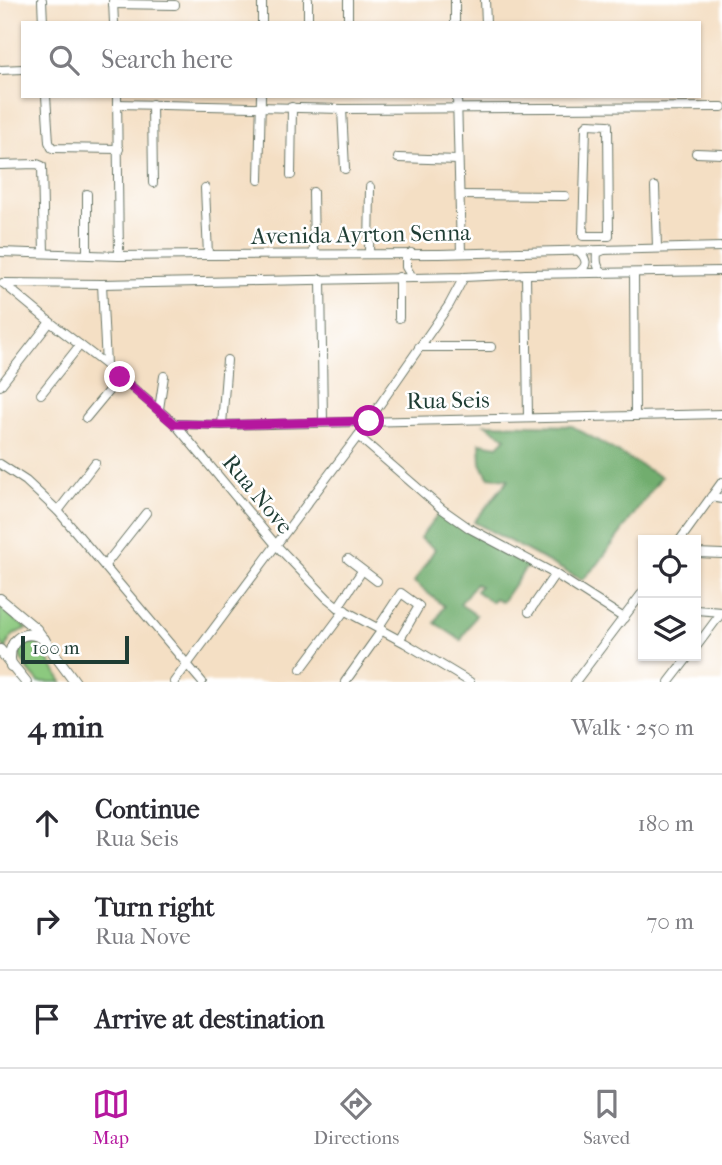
<!DOCTYPE html>
<meta charset="utf-8">
<style>
body{margin:0;font-family:"IM FELL French Canon",serif;background:#f2f2f3;color:#2b2b33}
.controls{position:absolute;right:21px;bottom:21px;display:grid;overflow:hidden;border-radius:0px;box-shadow:0 2px 5px #0004}
.controls button{width:63px;height:63px;display:grid;place-items:center;padding:0;border:0;border-bottom:2px solid #e1e1e2;background:#fff;color:#2b2b33;font:35px sans-serif}
.scale{position:absolute;left:21px;bottom:18px;width:108px;box-sizing:border-box;padding-left:7px;border:4px solid #1f3d34;border-top:0;font-size:19px;line-height:24px;white-space:nowrap;color:#1f3d34;-webkit-text-stroke:5px #fff;paint-order:stroke}
.stop{position:absolute;width:21px;height:21px;margin:-16px;border:5px solid #b5179e;border-radius:50%;background:#fff}
.stop.end{background:#b5179e;border-color:#fff;box-shadow:0 2px 7px #0008}
.list{margin:0;padding:0;list-style:none}
h2{display:flex;justify-content:space-between;align-items:center;height:91px;margin:0;padding:0 28px;font-size:30px}
h2 small{font-size:23px;font-weight:400;color:#7c7c81}
.list li{display:grid;grid-template-columns:46px 1fr auto;gap:21px;align-items:center;box-sizing:border-box;height:98px;padding:0 28px;border-top:2px solid #e1e1e2}
.list b{display:block;font-size:26px;white-space:nowrap}
.list p{margin:0;font-size:23px;white-space:nowrap;color:#7c7c81}
.list em{font-size:23px;font-style:normal;color:#7c7c81}
.icon{flex:none;width:38px;height:38px;fill:none;stroke:currentColor;stroke-width:2;stroke-linecap:round;stroke-linejoin:round}
.map{position:relative;flex:none;width:722px;height:682px;overflow:hidden}
.search{position:absolute;background:#fff;box-shadow:0 2px 5px #0004;left:21px;right:21px;top:21px;height:77px;display:flex;align-items:center;gap:18px;box-sizing:border-box;padding:0 24px;border-radius:0px;color:#7c7c81;font-size:26px}
.sheet{height:385px;background:#fff}
nav{display:flex;justify-content:space-around;align-items:center;box-sizing:border-box;height:98px;border-top:2px solid #e1e1e2;background:#fff;font-size:19px;color:#7c7c81}
nav a{display:grid;justify-items:center;gap:4px}
nav .on{color:#b5179e}
.map>svg:first-child{display:block}
.green{fill:#8cc97f;stroke:#56835a;stroke-width:2}
.forest{fill:#71ad6e;stroke:#487551;stroke-width:2}
.lines{fill:none;stroke-linecap:round;stroke-linejoin:round}
.minor-casing{stroke:#6a7666;stroke-width:10}
.major-casing{stroke:#6a7666;stroke-width:12}
.minor{stroke:#fff;stroke-width:8}
.major{stroke:#fff;stroke-width:10}
.route{stroke:#b5179e;stroke-width:9}
.labels{text-anchor:middle;stroke-width:5;stroke-linejoin:round;paint-order:stroke}
.street-label{font-size:23px;fill:#1f3d34;stroke:#fff}
</style>
<div class="map">
<svg width="722" height="682" viewBox="0 0 722 682">
<rect width="100%" height="100%" fill="#fff"/>
<filter id="ink" filterUnits="userSpaceOnUse"><feTurbulence type="fractalNoise" baseFrequency=".0143" numOctaves="2"/><feDisplacementMap in="SourceGraphic" scale="14" xChannelSelector="R" yChannelSelector="G"/><feConvolveMatrix kernelMatrix="1 2 1 2 8 2 1 2 1" color-interpolation-filters="sRGB"/></filter>
<filter id="wash" filterUnits="userSpaceOnUse"><feTurbulence type="fractalNoise" baseFrequency=".00686" numOctaves="4" result="noise"/><feDisplacementMap in="SourceGraphic" scale="28" xChannelSelector="R" yChannelSelector="G"/><feGaussianBlur stdDeviation="1.57" result="paint"/><feColorMatrix in="noise" values="0 0 0 0 0 0 0 0 0 0 0 0 0 0 0 0 0 1.4 0 .05"/><feComposite in="paint" operator="in"/></filter>
<g filter="url(#wash)">
<rect width="100%" height="100%" fill="#f4dfc4"/>
<g class="green">
<path d="M0 607 27 629C14 632 8 638 6 650L0 641Z"/>
<path d="M28 643H35L39 645 62 682H39C31 673 22 664 19 653L23 646Z"/>
</g>
<g class="forest">
<polygon points="485,424 572,426 661,477 598,564 582,580 474,522 509,479 488,477 481,463 480,443 498,446 506,438"/>
<polygon points="440,512 492,545 531,566 525,569 502,602 495,598 491,602 476,591 480,586 475,584 460,604 476,615 461,640 435,623 444,606 414,582 435,549 420,538"/>
</g>
</g>
<g filter="url(#ink)">
<g class="lines">
<defs>
<g id="minor">
<polyline points="42,0 43,23"/>
<polyline points="348,0 348,23"/>
<polyline points="455,0 455,23"/>
<polyline points="485,0 486,23"/>
<polyline points="113,1 114,23"/>
<polyline points="113,4 175,5"/>
<polyline points="262,23 262,0"/>
<polyline points="308,23 308,0"/>
<polyline points="0,70 23,69"/>
<polyline points="46,96 49,142 52,148 119,149"/>
<polyline points="117,96 119,256"/>
<polyline points="457,96 461,253"/>
<polyline points="117,104 342,109 722,107"/>
<polyline points="152,104 153,183"/>
<polyline points="342,109 345,169"/>
<polygon points="588,124 608,125 609,236 583,236 586,126"/>
<polyline points="696,153 722,154"/>
<polyline points="398,158 458,160"/>
<polyline points="0,165 37,164 42,166 44,253"/>
<polyline points="291,175 292,107"/>
<polyline points="259,180 261,96"/>
<polyline points="655,187 657,247"/>
<polyline points="205,188 208,255"/>
<polyline points="313,192 314,254"/>
<polyline points="87,194 87,254"/>
<polyline points="460,195 565,196"/>
<polyline points="0,252 119,256 208,255 439,254 722,247"/>
<polyline points="369,253 370,187"/>
<polyline points="411,253 406,258 406,267 412,277"/>
<path d="M578 273C589 265 587 259 578 250"/>
<path d="M602 273C597 267 596 262 597 253L604 250"/>
<polyline points="634,273 635,416"/>
<polyline points="526,274 528,418"/>
<polyline points="399,277 399,318"/>
<polyline points="321,279 323,422"/>
<polyline points="3,283 102,284 464,277 526,274 722,271"/>
<polyline points="3,283 50,322 106,365 175,424 276,545 327,598 338,607 405,643 470,682"/>
<polyline points="102,284 106,365"/>
<polyline points="419,347 491,347"/>
<polyline points="0,386 50,322"/>
<polyline points="41,394 80,345"/>
<polyline points="159,409 164,376"/>
<polyline points="86,418 120,377"/>
<polyline points="175,424 222,425 722,414"/>
<polyline points="222,425 227,360"/>
<polyline points="358,436 442,509 469,528 555,574 624,618"/>
<polyline points="0,464 26,481 58,511 202,682"/>
<polyline points="711,497 722,499"/>
<polyline points="58,511 95,463"/>
<polyline points="680,540 722,482"/>
<polyline points="696,553 722,554"/>
<polyline points="348,559 377,581"/>
<polyline points="105,565 146,513"/>
<polyline points="338,607 362,571"/>
<polyline points="696,610 722,612"/>
<polyline points="529,612 555,574"/>
<polyline points="378,628 401,593 419,606 400,639"/>
<polyline points="696,647 722,612"/>
<polyline points="301,669 345,610"/>
<polyline points="174,682 276,545 358,436 449,305 464,277"/>
<polyline points="345,682 382,630"/>
<polyline points="575,682 643,592"/>
<polyline points="669,682 689,656"/>
</g>
<g id="major">
<polyline points="0,599 36,629 75,682"/>
<polyline points="0,650 26,682"/>
<path d="M11 666C6 643 22 626 44 639"/>
</g>
</defs>
<use href="#minor" class="minor-casing"/>
<use href="#major" class="major-casing"/>
<use href="#minor" class="minor"/>
<use href="#major" class="major"/>
</g>
</g>
<g class="lines" filter="url(#ink)">
<polyline class="route" points="120,377 174,424 222,425 369,421"/>
</g>
<g class="labels">
<g class="street-label">
<text transform="translate(361 234) rotate(-1)" y="8">Avenida Ayrton Senna</text>
<text transform="translate(448 400) rotate(-1)" y="8">Rua Seis</text>
<text transform="translate(258 494) rotate(50)" y="8">Rua Nove</text>
</g>
</g>
</svg>
<div class="controls">
<button><svg class="icon" aria-label="locate" viewBox="0 0 24 24"><circle cx="12" cy="12" r="6"/><path d="M12 2v4M12 18v4M2 12h4M18 12h4"/></svg></button>
<button><svg class="icon" aria-label="layers" viewBox="0 0 24 24"><path d="M12 4l9 5-9 5-9-5zM3 14l9 5 9-5"/></svg></button>
</div>
<div class="scale">100 m</div>
<div class="stop" style="left:369px;top:421px"></div>
<div class="stop end" style="left:120px;top:377px"></div>
<div class="search"><svg class="icon" aria-label="search" viewBox="0 0 24 24"><circle cx="10" cy="10" r="6"/><path d="M15 15l6 6"/></svg>Search here</div>
</div>
<section class="sheet">
<h2>4 min<small>Walk · 250 m</small></h2>
<ul class="list">
<li><svg class="icon" aria-label="ahead" viewBox="0 0 24 24"><path d="M12 20V5M6 11l6-6 6 6"/></svg><div><b>Continue</b><p>Rua Seis</p></div><em>180 m</em></li>
<li><svg class="icon" aria-label="right" viewBox="0 0 24 24"><path d="M7 20v-9h11M14 6l5 5-5 5"/></svg><div><b>Turn right</b><p>Rua Nove</p></div><em>70 m</em></li>
<li><svg class="icon" aria-label="arrive" viewBox="0 0 24 24"><path d="M6 21V4h12l-3 4 3 4H6"/></svg><div><b>Arrive at destination</b></div></li>
</ul>
</section>
<nav>
<a class="on"><svg class="icon" aria-label="map" viewBox="0 0 24 24"><path d="M3 6l6-2 6 2 6-2v14l-6 2-6-2-6 2zM9 4v14M15 6v14"/></svg>Map</a>
<a><svg class="icon" aria-label="directions" viewBox="0 0 24 24"><path d="M12 3l9 9-9 9-9-9zM9 14v-3h6M13 9l2 2-2 2"/></svg>Directions</a>
<a><svg class="icon" aria-label="saved" viewBox="0 0 24 24"><path d="M7 4h10v16l-5-4-5 4z"/></svg>Saved</a>
</nav>
